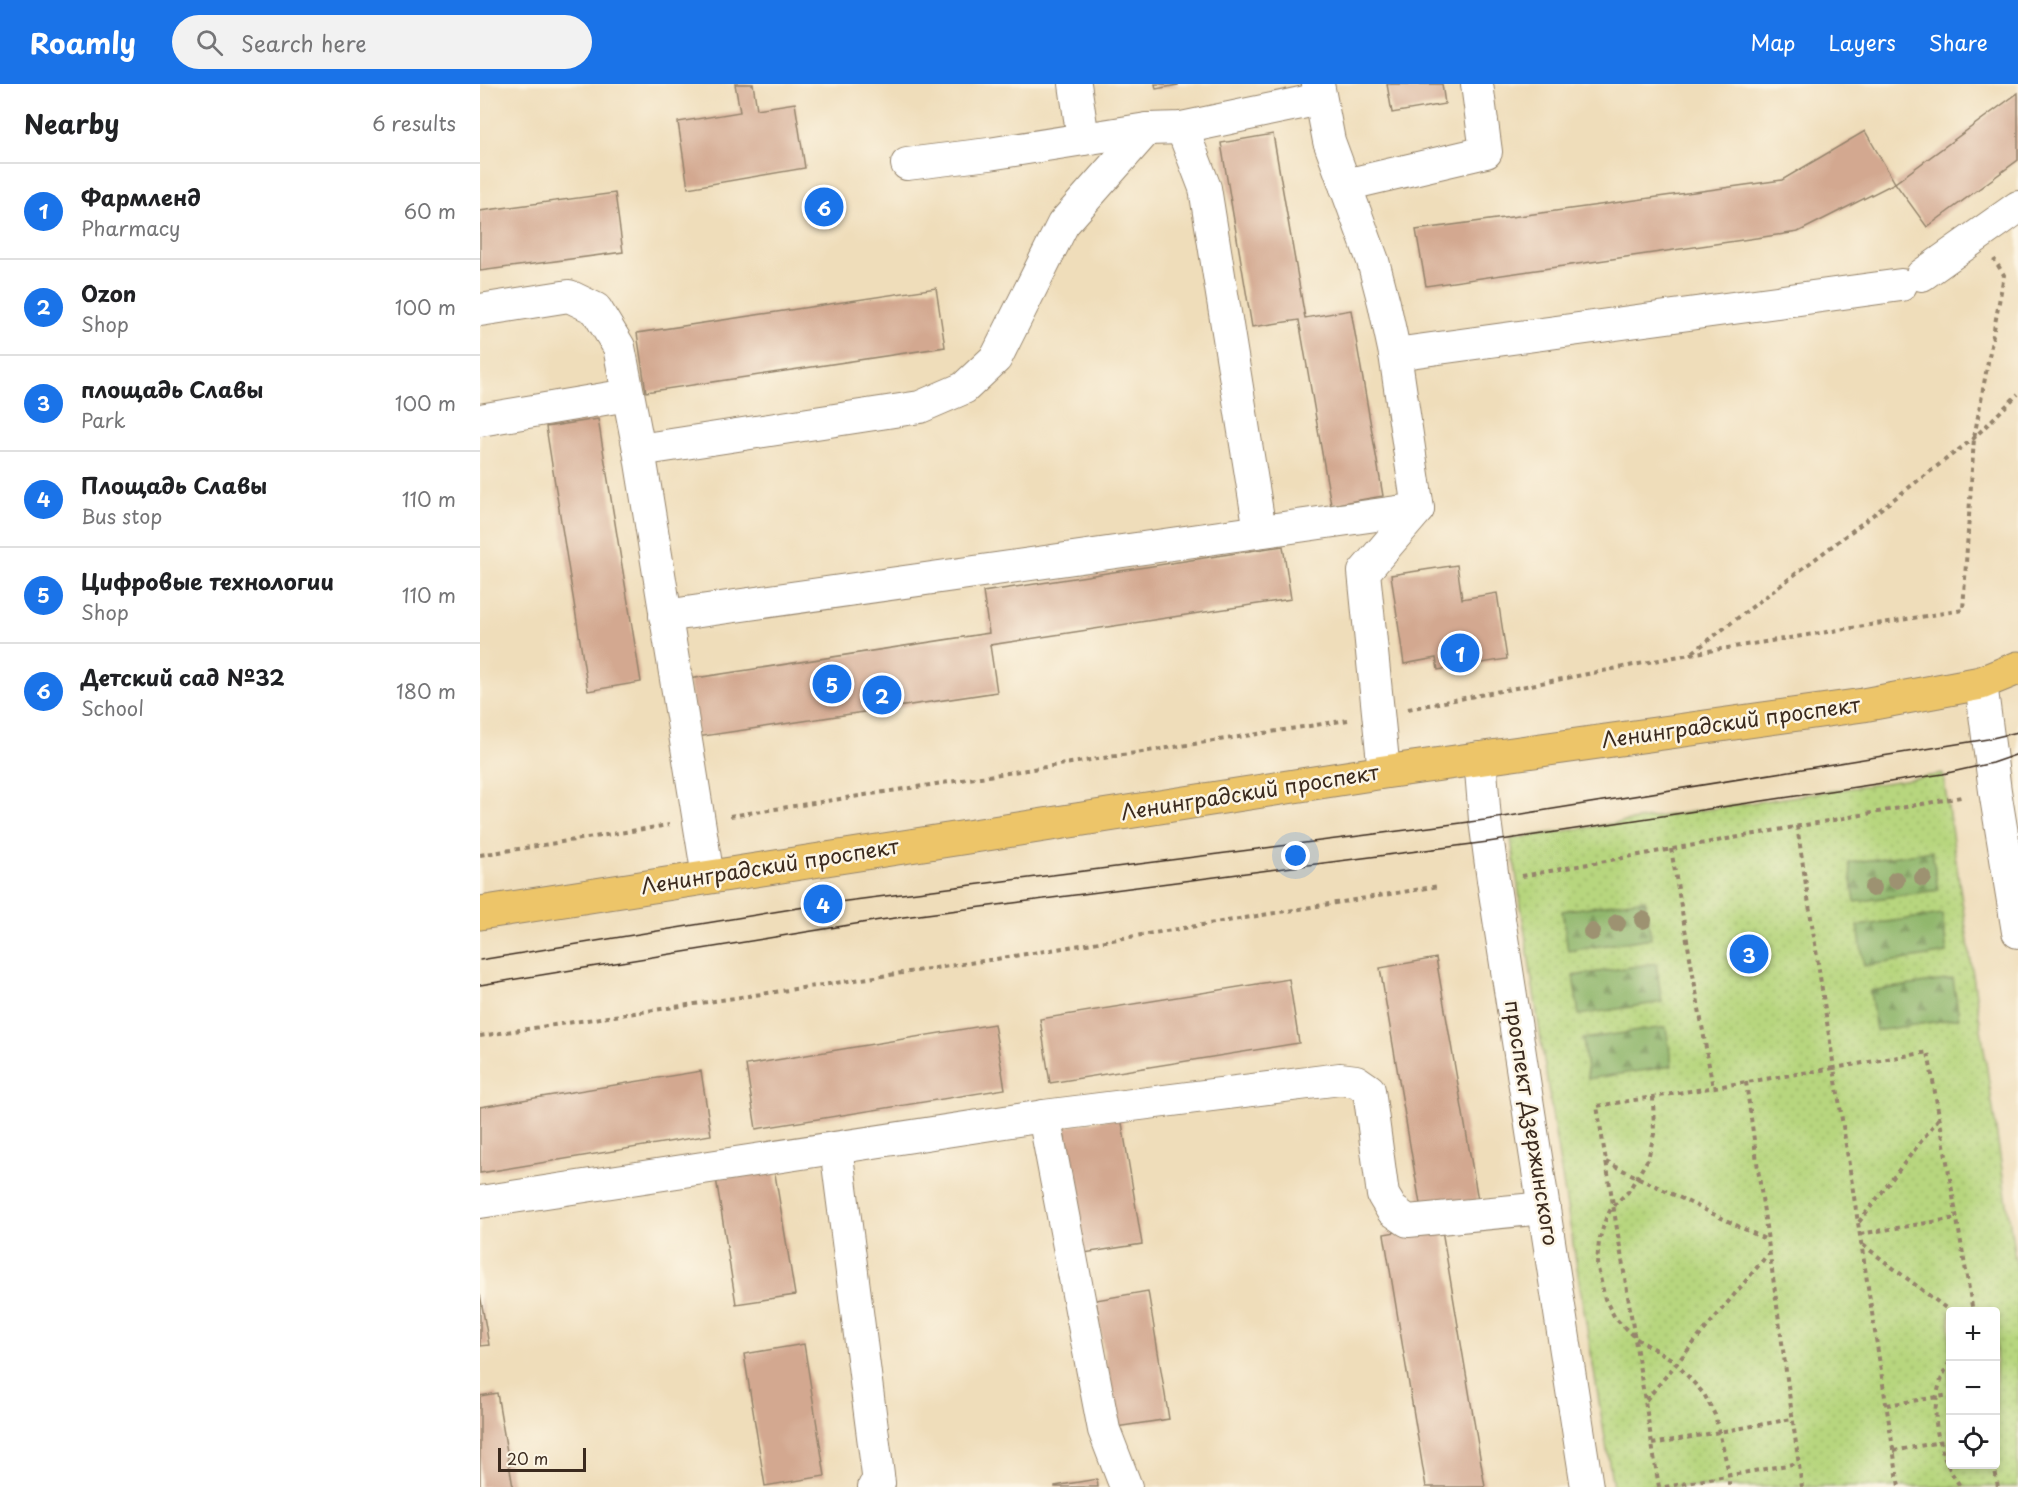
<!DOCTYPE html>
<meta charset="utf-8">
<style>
body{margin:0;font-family:"Playpen Sans",sans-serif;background:#f2f2f2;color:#202124}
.controls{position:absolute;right:18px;bottom:18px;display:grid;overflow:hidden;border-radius:6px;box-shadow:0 3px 9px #0003}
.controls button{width:54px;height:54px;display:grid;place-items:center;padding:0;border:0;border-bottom:2px solid #e0e0e0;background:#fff;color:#202124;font:30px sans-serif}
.scale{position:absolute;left:18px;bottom:15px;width:88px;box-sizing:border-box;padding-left:6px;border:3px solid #3b2a1e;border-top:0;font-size:16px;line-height:21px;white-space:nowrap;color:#3b2a1e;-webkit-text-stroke:4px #fcf5e5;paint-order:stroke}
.you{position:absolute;left:816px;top:772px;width:21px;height:21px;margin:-15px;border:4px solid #fff;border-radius:50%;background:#1a73e8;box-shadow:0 0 0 9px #1a73e833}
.badge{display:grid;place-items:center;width:39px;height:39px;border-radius:50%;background:#1a73e8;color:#fff;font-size:20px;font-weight:700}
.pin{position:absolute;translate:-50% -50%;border:3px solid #fff;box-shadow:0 2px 6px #0006}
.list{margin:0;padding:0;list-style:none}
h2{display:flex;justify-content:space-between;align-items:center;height:78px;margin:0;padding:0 24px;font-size:26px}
h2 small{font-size:20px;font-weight:400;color:#757577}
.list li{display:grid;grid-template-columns:39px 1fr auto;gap:18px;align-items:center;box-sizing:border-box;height:96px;padding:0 24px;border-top:2px solid #e0e0e0}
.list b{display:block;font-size:22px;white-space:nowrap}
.list p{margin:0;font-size:20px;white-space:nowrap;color:#757577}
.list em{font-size:20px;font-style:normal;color:#757577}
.icon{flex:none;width:33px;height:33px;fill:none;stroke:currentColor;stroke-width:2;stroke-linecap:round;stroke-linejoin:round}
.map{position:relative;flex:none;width:1538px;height:1403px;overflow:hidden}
header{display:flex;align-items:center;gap:36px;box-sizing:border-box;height:84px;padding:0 30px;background:#1a73e8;color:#fff}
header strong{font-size:28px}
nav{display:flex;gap:33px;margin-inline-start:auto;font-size:21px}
.search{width:420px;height:54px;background:#f2f2f2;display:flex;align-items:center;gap:15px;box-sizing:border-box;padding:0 21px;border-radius:33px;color:#757577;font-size:22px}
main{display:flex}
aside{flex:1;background:#fff}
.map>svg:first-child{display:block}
.green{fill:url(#green-dots);stroke:#79804e;stroke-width:1.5;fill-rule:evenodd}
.forest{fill:url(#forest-firs);stroke:#667046;stroke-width:1.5}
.building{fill:#d3a890}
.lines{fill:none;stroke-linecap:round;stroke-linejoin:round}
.minor-casing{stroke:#95846c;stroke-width:34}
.major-casing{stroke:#95846c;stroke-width:35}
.path{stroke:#95846c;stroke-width:4;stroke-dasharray:4.5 4.5;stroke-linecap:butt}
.minor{stroke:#fff;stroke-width:32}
.major{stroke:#edc569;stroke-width:33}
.tram{stroke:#3b2a1e;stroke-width:1.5}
.tree{fill:#9d9271}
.labels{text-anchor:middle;stroke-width:5;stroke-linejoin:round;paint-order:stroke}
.street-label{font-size:21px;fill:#3b2a1e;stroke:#fcf5e5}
</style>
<header>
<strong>Roamly</strong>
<div class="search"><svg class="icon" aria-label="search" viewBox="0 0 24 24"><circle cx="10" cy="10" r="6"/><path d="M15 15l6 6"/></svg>Search here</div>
<nav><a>Map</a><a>Layers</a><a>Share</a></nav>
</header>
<main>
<aside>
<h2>Nearby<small>6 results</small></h2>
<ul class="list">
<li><span class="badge">1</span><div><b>Фармленд</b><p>Pharmacy</p></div><em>60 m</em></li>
<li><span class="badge">2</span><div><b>Ozon</b><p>Shop</p></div><em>100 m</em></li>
<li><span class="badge">3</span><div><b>площадь Славы</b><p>Park</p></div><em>100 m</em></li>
<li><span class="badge">4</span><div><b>Площадь Славы</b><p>Bus stop</p></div><em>110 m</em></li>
<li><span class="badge">5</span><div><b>Цифровые технологии</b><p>Shop</p></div><em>110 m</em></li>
<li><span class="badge">6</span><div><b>Детский сад №32</b><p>School</p></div><em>180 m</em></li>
</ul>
</aside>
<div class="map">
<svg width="1538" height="1403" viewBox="0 0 1538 1403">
<defs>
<pattern id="green-dots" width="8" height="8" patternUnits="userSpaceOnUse" patternTransform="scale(1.5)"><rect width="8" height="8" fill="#b7d67e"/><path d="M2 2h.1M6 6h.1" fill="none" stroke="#9eb86c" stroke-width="1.8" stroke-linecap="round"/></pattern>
<pattern id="forest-firs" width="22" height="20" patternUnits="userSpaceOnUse" patternTransform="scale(1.5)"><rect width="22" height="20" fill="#91b76d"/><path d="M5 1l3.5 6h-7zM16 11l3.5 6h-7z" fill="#789559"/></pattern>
</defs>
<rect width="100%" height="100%" fill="#fcf5e5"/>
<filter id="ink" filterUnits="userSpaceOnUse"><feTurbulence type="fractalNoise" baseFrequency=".0167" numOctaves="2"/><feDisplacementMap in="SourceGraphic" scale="12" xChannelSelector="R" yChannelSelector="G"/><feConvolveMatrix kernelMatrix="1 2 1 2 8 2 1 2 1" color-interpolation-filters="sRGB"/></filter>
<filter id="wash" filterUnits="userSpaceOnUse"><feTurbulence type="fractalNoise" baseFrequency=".008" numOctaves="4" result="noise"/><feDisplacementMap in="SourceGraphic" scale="24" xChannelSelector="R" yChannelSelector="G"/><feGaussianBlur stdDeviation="1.35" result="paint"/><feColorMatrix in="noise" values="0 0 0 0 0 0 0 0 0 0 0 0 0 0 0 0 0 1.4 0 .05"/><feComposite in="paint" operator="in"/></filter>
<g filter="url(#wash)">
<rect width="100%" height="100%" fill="#efddba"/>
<path class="green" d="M1463 690 1538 1193V1403H1133L1075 1050 1031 755ZM1470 1228H1516V1380H1470Z"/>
<g class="forest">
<polygon points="1452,767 1458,806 1375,818 1369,779"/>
<polygon points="1165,815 1171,854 1088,867 1082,827"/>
<polygon points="1462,830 1467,869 1384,882 1378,842"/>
<polygon points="1176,879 1182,918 1099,931 1093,892"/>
<polygon points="1473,895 1479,934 1396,947 1390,907"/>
<polygon points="1186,943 1192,982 1108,995 1103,955"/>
</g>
<g id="blocks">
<g class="building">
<polygon points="255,0 273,0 277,25 315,19 325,84 208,104 198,38 260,28"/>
<polygon points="675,0 698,0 698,1 676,5"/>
<polygon points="907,0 962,0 965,20 912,29"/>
<polygon points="1538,9 1538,76 1447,143 1415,99"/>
<polygon points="1385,47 1415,99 1318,148 946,202 936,146 1302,96"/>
<polygon points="793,50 825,234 871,226 903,412 851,421 819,236 772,243 741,59"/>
<polygon points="135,109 143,168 0,187 0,127"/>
<polygon points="456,204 465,263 166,308 157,249"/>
<polygon points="118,335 161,598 108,607 66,343"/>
<polygon points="803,462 811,515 510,561 517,608 217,653 209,595 509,549 503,508"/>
<polygon points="977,481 982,515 1017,509 1027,575 958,586 956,574 924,580 911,491"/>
<polygon points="956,874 998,1116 941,1126 900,884"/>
<polygon points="809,895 819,959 570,999 560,935"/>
<polygon points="514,940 525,1005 276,1045 266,981"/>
<polygon points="221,987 231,1051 0,1089 0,1023"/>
<polygon points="641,1033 662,1160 604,1169 583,1043"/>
<polygon points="294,1084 315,1211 256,1220 236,1094"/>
<polygon points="961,1140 1005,1403 946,1403 904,1150"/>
<polygon points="668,1207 689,1335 636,1343 616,1216"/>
<polygon points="0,1210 9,1261 0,1262"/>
<polygon points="324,1260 345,1392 285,1402 264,1270"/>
<polygon points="17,1309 33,1403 0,1403 0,1312"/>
<polygon points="617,1395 618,1403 575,1403 575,1402"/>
</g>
</g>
</g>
<g filter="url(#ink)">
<use href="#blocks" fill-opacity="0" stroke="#95846c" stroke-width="1.5"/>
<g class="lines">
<defs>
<g id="minor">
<polyline points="595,0 603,55"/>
<polyline points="838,0 849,57 893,177 904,219 915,270 938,425 884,488 904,688"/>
<polyline points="702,44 725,104 780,447"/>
<polyline points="427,80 509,70 667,45 702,44 840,15"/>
<polyline points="865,101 1006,68 997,0"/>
<polyline points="1442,191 1538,123"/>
<polyline points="0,226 89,212 116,225 139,263 159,366 228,793"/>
<polyline points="915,270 1421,201"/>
<polyline points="0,336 148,311"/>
<polyline points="159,366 440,323 484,304 516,274 583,140 667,45"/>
<polyline points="185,532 938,425"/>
<polyline points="1501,599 1515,707 1538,848"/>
<polyline points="1000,674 1005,736 1013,796 1107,1403"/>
<polyline points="564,1032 624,1346 646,1403"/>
<polyline points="356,1064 399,1399 394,1403"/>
<polyline points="0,1118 564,1032 860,995 876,997 889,1006 903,1111 912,1126 928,1137 1064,1124"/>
</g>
<polyline id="major" points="0,829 904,688 1383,621 1501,599 1538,584"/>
</defs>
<use href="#minor" class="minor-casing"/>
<use href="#major" class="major-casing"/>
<g class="path">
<polyline points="1213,568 1494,354 1538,310"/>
<polyline points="928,625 1210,570 1483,526 1494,354 1524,191 1514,175"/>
<polyline points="250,732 868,636"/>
<polyline points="1317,742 1354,984 1448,968 1493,1228"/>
<polyline points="1191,765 1233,1004"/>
<polyline points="0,771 189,741"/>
<polyline points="1042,792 1481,713"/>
<polyline points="0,952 516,875 959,802"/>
<polyline points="1266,998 1322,1403"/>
<polyline points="1173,1013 1174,1050 1168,1075 1148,1108 1132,1123 1126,1134 1119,1157 1117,1180 1125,1215 1135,1234 1155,1254 1193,1276 1224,1310 1235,1331 1249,1389 1249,1403"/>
<polyline points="1126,1078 1287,1156"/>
<polyline points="1379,1138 1459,1034"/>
<polyline points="1380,1150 1477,1134"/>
<polyline points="1383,1161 1471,1228"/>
<path d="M1470 1278C1445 1316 1455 1369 1481 1403"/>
<polyline points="1166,1316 1289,1169"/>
<polyline points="1407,1321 1470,1311"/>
<polyline points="1172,1360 1312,1335"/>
<polyline points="1414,1367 1470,1356"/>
<polyline points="1514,1380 1518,1403"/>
<polyline points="1179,1403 1117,1022 1354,984 1419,1403"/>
<polyline points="1185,1403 1318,1379"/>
</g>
<use href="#minor" class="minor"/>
<use href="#major" class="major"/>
<g class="tram">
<polyline points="0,876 343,820 1005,736 1508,655 1538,648"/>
<polyline points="0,901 400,836 1008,758 1463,690 1512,679 1538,670"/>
</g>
</g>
<g class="tree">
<circle cx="1443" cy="794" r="9"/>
<circle cx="1416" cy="796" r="9"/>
<circle cx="1393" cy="804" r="9"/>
<circle cx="1163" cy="836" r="9"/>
<circle cx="1137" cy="839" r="9"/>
<circle cx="1112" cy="848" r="9"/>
</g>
</g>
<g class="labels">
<g class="street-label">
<text transform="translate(1251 639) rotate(-8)" y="7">Ленинградский проспект</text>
<text transform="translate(770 709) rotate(-9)" y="7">Ленинградский проспект</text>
<text transform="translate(290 783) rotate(-9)" y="7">Ленинградский проспект</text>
<text transform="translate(1051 1039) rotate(81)" y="7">проспект Дзержинского</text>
</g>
</g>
</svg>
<div class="controls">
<button>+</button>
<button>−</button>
<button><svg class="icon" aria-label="locate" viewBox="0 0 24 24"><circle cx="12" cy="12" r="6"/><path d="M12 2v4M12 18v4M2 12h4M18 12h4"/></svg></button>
</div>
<div class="scale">20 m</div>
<div class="you"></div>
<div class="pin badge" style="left:980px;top:569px">1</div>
<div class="pin badge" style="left:402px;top:611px">2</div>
<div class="pin badge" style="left:1269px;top:870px">3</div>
<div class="pin badge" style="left:343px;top:820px">4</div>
<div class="pin badge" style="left:352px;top:600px">5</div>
<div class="pin badge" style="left:344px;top:123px">6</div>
</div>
</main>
